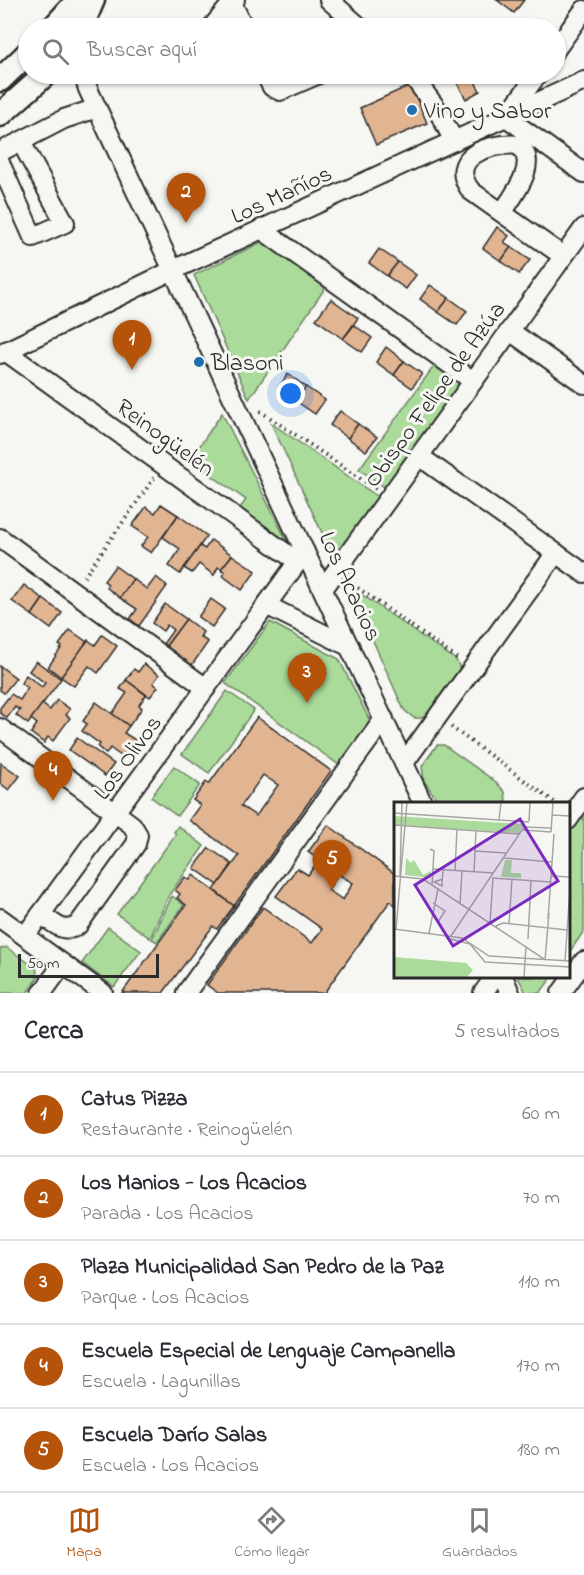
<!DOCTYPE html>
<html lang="es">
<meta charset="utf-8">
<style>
body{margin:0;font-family:"Indie Flower",sans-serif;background:#f2f2f3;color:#2b2b33}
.scale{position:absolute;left:18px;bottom:15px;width:141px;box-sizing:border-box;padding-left:6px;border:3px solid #2b2b2b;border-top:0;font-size:16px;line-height:21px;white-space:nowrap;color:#2b2b2b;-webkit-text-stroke:4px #f6f6f2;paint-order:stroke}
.you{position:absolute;left:291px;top:394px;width:21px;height:21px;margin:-15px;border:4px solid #fff;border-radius:50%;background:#1a73e8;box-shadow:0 0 0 9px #1a73e833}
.badge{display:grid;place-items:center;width:39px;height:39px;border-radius:50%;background:#b45309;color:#fff;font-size:20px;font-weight:700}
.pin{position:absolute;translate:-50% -50px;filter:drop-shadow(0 2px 3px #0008)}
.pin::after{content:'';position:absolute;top:32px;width:21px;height:18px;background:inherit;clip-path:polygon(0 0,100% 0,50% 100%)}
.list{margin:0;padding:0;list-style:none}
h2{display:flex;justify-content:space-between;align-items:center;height:78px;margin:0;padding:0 24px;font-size:26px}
h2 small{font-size:20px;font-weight:400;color:#7c7c81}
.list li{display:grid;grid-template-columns:39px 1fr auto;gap:18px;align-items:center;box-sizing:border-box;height:84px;padding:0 24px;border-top:2px solid #e1e1e2}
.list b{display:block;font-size:22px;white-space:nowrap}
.list p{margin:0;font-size:20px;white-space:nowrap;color:#7c7c81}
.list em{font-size:20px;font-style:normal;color:#7c7c81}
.icon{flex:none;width:33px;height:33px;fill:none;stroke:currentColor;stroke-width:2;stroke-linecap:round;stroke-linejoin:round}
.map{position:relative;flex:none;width:584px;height:993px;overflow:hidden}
.search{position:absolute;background:#fff;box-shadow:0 2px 4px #0004;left:18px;right:18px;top:18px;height:66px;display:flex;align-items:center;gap:15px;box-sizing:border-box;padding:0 21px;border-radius:33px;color:#7c7c81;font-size:22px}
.sheet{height:498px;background:#fff}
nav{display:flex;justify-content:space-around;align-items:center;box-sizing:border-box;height:84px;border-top:2px solid #e1e1e2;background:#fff;font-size:16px;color:#7c7c81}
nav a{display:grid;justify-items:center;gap:3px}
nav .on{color:#b45309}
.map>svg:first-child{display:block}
.green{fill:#abdb9b;stroke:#6b8363;stroke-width:1.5}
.building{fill:#e2b592;stroke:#2b2b2b;stroke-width:1.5;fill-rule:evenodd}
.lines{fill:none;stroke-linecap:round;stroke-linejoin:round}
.minor-casing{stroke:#2b2b2b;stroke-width:22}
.major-casing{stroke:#2b2b2b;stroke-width:27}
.path{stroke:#2b2b2b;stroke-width:4;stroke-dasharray:1.5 4.5;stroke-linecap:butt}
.minor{stroke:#f6f6f2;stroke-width:18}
.major{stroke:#f6f6f2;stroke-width:22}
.poi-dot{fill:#1f6fb2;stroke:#f6f6f2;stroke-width:2}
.labels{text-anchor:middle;stroke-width:6;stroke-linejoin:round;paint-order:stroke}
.poi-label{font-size:24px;fill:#2b2b2b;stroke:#f6f6f2;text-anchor:start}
.street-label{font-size:24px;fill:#2b2b2b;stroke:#f6f6f2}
.inset-road{fill:none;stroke:#a5a5a2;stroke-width:1.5}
.view{fill:#7b2cbf;fill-opacity:0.15;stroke:#7b2cbf;stroke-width:3}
.inset-edge{fill:none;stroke:#2b2b2b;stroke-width:3}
</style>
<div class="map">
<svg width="584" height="993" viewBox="0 0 584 993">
<rect width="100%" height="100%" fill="#f6f6f2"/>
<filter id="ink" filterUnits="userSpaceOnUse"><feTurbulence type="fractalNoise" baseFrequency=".0167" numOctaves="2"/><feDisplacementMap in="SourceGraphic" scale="12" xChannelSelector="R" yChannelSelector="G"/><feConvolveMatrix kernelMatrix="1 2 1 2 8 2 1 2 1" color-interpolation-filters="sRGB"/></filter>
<g filter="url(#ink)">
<g class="green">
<polygon points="266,240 328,284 249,399 194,275"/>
<polygon points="437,362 464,382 387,489 359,469"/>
<polygon points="222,413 292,551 237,512 246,500 190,460"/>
<polygon points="271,423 381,499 336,563"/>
<polygon points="348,585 456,660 460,668 428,713 422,718 414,718 404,710"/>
<polygon points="270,622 339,659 371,723 339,765 225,683"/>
<polygon points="227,691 254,710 209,773 182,754"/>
<polygon points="437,745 444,745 496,782 505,792 506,801 504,804 440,804 424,781 422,766"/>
<polygon points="174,766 200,785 177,816 151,797"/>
<polygon points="584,808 584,931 568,954 568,831"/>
<polygon points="178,826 204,846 169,895 150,938 117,914 176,834 174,832"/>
<polygon points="172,896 184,905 157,942 152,939"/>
<polygon points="108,927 141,951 114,987 82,963"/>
<polygon points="6,947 36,968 38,977 27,993 0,993 0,949"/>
<polygon points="518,977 552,977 540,993 526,993"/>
</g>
<g class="building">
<polygon points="497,0 524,0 514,13"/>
<polygon points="458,74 471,74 480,91 466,99 453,76"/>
<polygon points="411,85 427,123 376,145 360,108"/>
<polygon points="497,227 509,236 504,242 511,247 501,261 483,248"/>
<polygon points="511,247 530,260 519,274 501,261"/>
<polygon points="379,249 398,262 387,276 369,263"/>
<polygon points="398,262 416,275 406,289 387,276"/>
<polygon points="430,285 449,298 438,312 420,299"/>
<polygon points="449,298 467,311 457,325 438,312"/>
<polygon points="331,299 358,318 343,339 316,319"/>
<polygon points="354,325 372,338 362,352 343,339"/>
<polygon points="386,347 404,361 394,375 376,362"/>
<polygon points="404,361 422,374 412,388 394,375"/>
<polygon points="288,374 306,387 296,401 278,388"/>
<polygon points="306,387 325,400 315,414 296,401"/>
<polygon points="340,411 358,424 348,438 330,425"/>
<polygon points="358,424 377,437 366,451 348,438"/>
<polygon points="161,504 178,515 151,553 141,546 148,537 132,526 146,507 155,513"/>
<polygon points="178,515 207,536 180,574 169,566 180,549 163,537"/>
<polygon points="211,540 232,555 221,569 218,567 214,575 199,564 192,573 184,568 200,546 205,549"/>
<polygon points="232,555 256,571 242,590 223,576 225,572 221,569"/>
<polygon points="115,566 133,579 120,598 106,587 108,584 104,581"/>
<polygon points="156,577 167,586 139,626 130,619 137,609 120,598 133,579 147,589"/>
<polygon points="24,585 43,599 32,615 12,601"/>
<polygon points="43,599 62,613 51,629 32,615"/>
<polygon points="211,599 225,609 212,627 198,617"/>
<polygon points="165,604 186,619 166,646 163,644 173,630 167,625 163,631 152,623"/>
<polygon points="186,619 203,632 200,637 208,642 192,665 166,646"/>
<polygon points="70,630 87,642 61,677 48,667 62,647 59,645"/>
<polygon points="102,635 117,646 98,673 89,666 74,686 61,677 88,640 95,645"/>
<polygon points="36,661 61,679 28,724 16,715 20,710 15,707 7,718 0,713 0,708 11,694 20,700 28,688 21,683 26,675 42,687 45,683 29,671"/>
<polygon points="144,664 159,675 153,683 158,687 150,697 126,680 134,669 138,672"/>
<polygon points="0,666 16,678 4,693 0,690"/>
<polygon points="126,680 146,695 139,705 142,708 129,726 112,714 127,693 120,689"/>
<polygon points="57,700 70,709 66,715 70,718 53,741 48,737 44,743 31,733 37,724 31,719 42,704 50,710"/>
<polygon points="96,702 129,726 124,733 140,743 132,755 126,751 122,757 110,748 106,754 98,747 100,744 82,731 87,724 83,721"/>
<path d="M257 717 331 771 234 906 214 890 239 856 189 820 200 805 193 800 206 782 209 784ZM263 775 278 785 256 816 241 806Z"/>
<polygon points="77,738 114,764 105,776 69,750"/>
<polygon points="1,763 20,776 9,790 0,783"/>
<path d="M328 825 395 874V905L390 901 324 993H218L207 985 263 907 312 943 322 929 276 896 297 868 308 875 319 860 308 852ZM338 874 353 883 343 900 328 890Z"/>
<polygon points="209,848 232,864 218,885 194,868"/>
<polygon points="193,875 234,906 217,929 213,926 163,993 122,993 186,905 177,898 180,894 175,890 185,877 190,880"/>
</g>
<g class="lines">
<defs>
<g id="minor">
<polyline points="329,0 361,28"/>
<polyline points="232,3 244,28"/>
<polyline points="212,27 235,0"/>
<polyline points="556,49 584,10"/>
<polyline points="83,74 88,89 423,804"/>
<polyline points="265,74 272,87 280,91 319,74"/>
<polyline points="411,74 437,109 454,141"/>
<polyline points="538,74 506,117 584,173"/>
<polyline points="0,152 64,119 97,108"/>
<polyline points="0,163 33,237 65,223 21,142"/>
<path d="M502 213C513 196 541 162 518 145 491 142 445 157 471 191L563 256"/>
<polyline points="261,229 473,381"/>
<polyline points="510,331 584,384"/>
<polyline points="5,351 298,562"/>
<polyline points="0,354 173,270 584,81"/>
<polyline points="419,456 584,573"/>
<polyline points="0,538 206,688"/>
<polyline points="323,589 584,228"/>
<polyline points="266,605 350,647"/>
<path d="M0 728 132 825 138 835 136 844 78 925C64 935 53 923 41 914"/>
<polyline points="404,763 556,553"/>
<polyline points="568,820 584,797"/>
<polyline points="0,918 103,993"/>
<polyline points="25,936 305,552"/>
<polyline points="503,976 510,993"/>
<polyline points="42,993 63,964"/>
<polyline points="186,993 384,719"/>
<polyline points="483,993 495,976"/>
<polyline points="561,993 584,961"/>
</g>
<g id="major">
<polyline points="53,28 78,0"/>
<polyline points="81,28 93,0"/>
<polyline points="0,80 28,53"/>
<polyline points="0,115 46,74"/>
</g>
</defs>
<use href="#minor" class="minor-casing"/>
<use href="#major" class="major-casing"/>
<g class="path">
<polyline points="260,411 376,489"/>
<polyline points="84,577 154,478"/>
<polyline points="348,581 459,660"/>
<polyline points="451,727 557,804"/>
</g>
<use href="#minor" class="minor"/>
<use href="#major" class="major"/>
</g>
</g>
<g class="poi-dot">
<circle cx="412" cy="110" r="6"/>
<circle cx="199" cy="362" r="6"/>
</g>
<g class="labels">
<g class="poi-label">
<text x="424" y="118">Vino y Sabor</text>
<text x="211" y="370">Blasoni</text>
</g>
<g class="street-label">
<text transform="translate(281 194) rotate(-25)" y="8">Los Mañíos</text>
<text transform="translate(434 394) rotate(-54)" y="8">Obispo Felipe de Azúa</text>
<text transform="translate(166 437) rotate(36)" y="8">Reinogüelén</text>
<text transform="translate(351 586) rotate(65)" y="8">Los Acacios</text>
<text transform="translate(127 757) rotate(-54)" y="8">Los Olivos</text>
</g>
</g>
<g transform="translate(394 802)">
<rect width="176" height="176" fill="#f6f6f2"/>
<path d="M0 14 130 22 125 31 0 23ZM12 56 17 61 20 58 29 73 37 69V76L11 73ZM111 58H118L117 71H127V76L107 75ZM0 155 72 161 79 168 73 175H0Z" fill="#abdb9b"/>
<path class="inset-road" d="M0 11 135 20M158 13 176 14M105 18 107 0M135 19 136 0M0 23 126 32M129 28 157 30M157 30 159 0M36 47 40 49 38 83M81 49 112 51M110 56 158 60M39 67 100 71M61 69 63 27M80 70 82 29M0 74 29 77 150 157M157 74 176 75M6 75 8 0M98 76 156 80M49 77 40 80 48 84V82L49 68M39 101 51 109 44 120M66 102 68 69M154 117 160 32M96 121 99 76M115 122 118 77M102 124 109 121 173 128M0 127 68 136 95 154 176 159M2 127 13 0M35 131 44 87M57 134 130 25 157 26M52 136 76 142 91 160 176 165M134 137 137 79M151 158 155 111M171 159 176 87M130 175 132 144"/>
<path class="view" d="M126 17 164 79 59 144 21 83Z"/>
<rect width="176" height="176" class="inset-edge"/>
</g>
</svg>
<div class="scale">50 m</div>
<div class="you"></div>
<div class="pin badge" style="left:132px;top:370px">1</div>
<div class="pin badge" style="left:186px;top:223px">2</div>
<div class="pin badge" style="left:307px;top:703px">3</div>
<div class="pin badge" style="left:53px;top:801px">4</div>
<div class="pin badge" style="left:332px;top:890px">5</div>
<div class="search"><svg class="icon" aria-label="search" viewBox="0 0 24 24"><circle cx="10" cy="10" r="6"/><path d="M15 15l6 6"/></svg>Buscar aquí</div>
</div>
<section class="sheet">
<h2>Cerca<small>5 resultados</small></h2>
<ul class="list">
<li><span class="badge">1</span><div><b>Catus Pizza</b><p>Restaurante · Reinogüelén</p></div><em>60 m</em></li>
<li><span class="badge">2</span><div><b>Los Manios - Los Acacios</b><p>Parada · Los Acacios</p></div><em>70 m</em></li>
<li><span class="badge">3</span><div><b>Plaza Municipalidad San Pedro de la Paz</b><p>Parque · Los Acacios</p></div><em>110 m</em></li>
<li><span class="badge">4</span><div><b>Escuela Especial de Lenguaje Campanella</b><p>Escuela · Lagunillas</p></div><em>170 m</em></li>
<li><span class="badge">5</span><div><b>Escuela Darío Salas</b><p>Escuela · Los Acacios</p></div><em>180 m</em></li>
</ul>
</section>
<nav>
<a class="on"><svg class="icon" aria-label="map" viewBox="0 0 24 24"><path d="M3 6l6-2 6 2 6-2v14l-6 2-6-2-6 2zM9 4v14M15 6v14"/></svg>Mapa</a>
<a><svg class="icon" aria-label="directions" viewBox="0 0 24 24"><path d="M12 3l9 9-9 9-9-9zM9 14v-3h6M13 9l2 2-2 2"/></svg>Cómo llegar</a>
<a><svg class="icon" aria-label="saved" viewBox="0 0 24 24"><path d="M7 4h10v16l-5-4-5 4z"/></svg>Guardados</a>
</nav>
